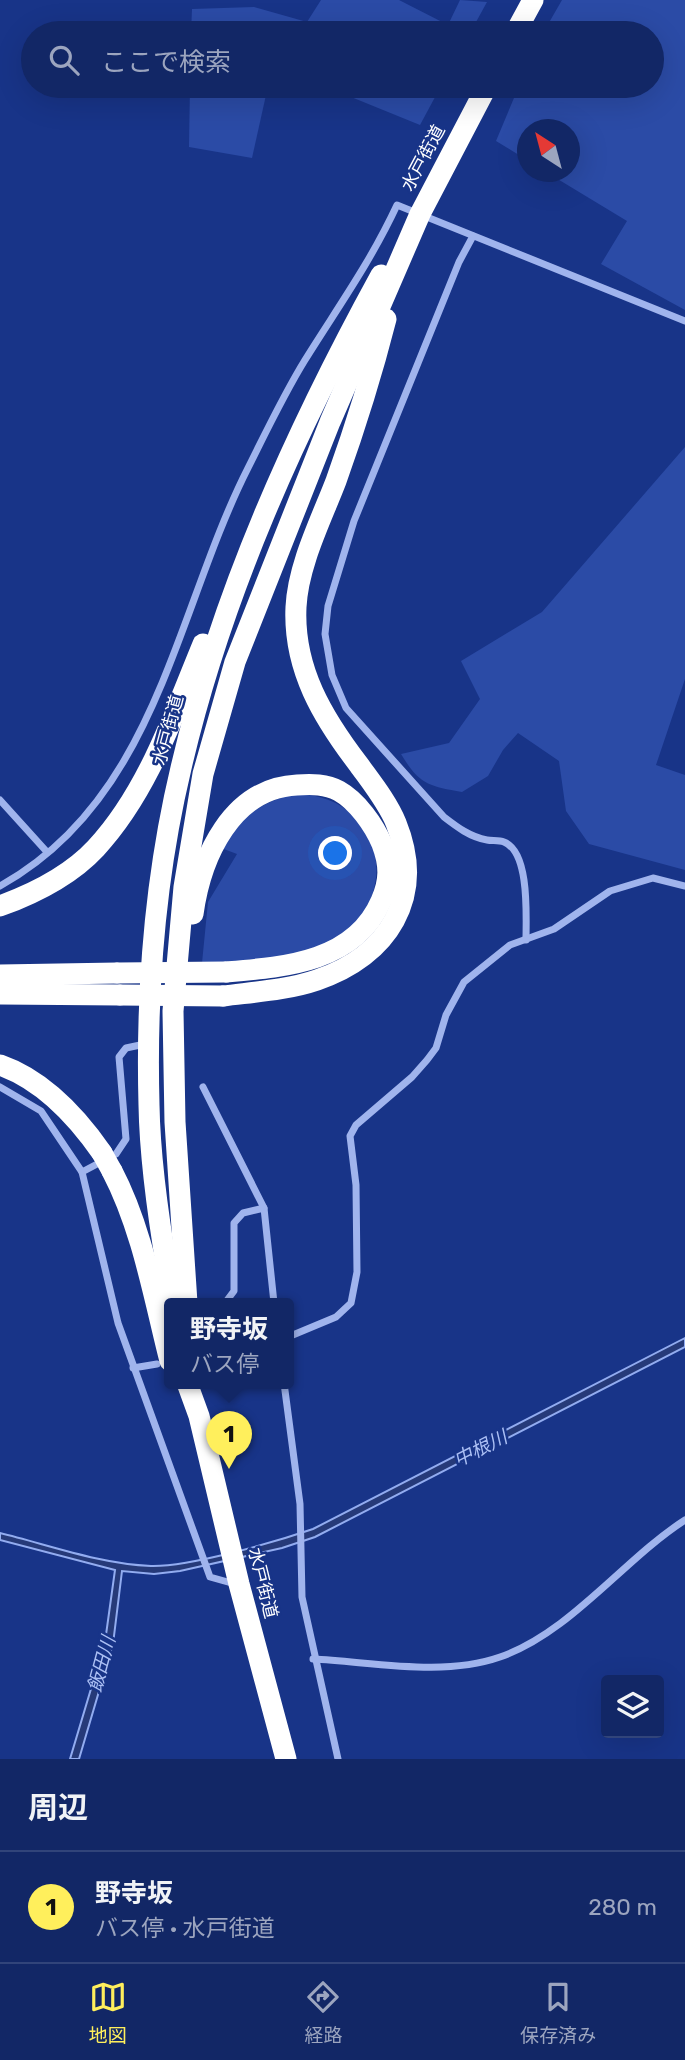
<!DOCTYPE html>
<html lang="ja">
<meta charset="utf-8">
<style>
body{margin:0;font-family:Rubik,"Noto Sans JP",sans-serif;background:#1b2f6c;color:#f1f3f6}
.controls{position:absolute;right:21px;bottom:21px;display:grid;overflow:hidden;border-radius:7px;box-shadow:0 7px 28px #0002}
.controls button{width:63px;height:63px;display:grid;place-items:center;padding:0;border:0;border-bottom:2px solid #31447a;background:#122766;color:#f1f3f6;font:35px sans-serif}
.compass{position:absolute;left:517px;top:119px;width:63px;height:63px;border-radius:50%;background:#122766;box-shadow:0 7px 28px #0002;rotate:324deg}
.you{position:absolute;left:336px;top:854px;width:24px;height:24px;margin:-18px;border:5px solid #fff;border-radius:50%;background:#1a73e8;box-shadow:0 0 0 10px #1a73e833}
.badge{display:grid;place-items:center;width:46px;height:46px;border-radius:50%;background:#ffef5c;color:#111;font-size:23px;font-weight:700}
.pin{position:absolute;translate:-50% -58px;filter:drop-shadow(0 2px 4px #0008)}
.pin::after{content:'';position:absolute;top:37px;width:24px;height:21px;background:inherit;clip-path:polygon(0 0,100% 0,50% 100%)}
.popup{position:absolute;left:164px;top:1298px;width:130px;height:91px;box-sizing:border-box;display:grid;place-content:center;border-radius:7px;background:#122766;filter:drop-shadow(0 2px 5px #0005);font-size:23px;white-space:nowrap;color:#9ca5bf}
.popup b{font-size:26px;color:#f1f3f6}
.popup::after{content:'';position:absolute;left:50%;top:100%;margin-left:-14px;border:14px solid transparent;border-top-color:#122766}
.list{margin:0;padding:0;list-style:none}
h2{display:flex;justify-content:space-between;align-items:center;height:91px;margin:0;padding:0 28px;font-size:30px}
h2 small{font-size:23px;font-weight:400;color:#9ca5bf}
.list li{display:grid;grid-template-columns:46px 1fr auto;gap:21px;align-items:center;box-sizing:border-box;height:112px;padding:0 28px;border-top:2px solid #31447a}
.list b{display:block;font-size:26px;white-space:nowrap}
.list p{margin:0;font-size:23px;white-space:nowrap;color:#9ca5bf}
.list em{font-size:23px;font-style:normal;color:#9ca5bf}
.icon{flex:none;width:38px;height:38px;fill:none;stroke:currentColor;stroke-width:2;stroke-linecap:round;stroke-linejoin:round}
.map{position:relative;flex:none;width:685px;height:1759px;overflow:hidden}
.search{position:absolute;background:#122766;box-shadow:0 7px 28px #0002;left:21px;right:21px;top:21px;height:77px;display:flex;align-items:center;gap:18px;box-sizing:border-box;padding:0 24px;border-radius:38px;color:#9ca5bf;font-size:26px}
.sheet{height:203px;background:#122766}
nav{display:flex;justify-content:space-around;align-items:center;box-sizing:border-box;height:98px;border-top:2px solid #31447a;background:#122766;font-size:19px;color:#9ca5bf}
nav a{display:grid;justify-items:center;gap:4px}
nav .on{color:#ffef5c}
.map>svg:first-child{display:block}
.green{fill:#2b4ba6}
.water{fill:#263a79;stroke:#92acf0;stroke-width:2}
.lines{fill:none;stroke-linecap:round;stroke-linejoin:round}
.street{stroke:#a0b4ed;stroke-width:7}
.highway{stroke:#fff;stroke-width:21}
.highway-bridge{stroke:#fff;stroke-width:21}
.labels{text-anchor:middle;stroke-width:5;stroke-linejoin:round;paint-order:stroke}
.street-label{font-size:18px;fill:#fff;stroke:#183488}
.water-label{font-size:19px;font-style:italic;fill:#abbff4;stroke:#183488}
</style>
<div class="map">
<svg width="685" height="1759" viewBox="0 0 685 1759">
<rect width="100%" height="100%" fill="#183488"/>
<g class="green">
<polygon points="321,0 399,0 448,25 460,0 487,2 470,33 191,33 192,9 254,7 307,22"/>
<polygon points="562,0 685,0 685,310 601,264 627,221 546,172 570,172 570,130 528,130 527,160 496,141 519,86 652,86 652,33 543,33"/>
<polygon points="190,86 268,86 252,158 189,147"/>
<polygon points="324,86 441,86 420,125"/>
<path d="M685 447V679L656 765 685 775V870L589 844 566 811 559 761 518 733 503 750 488 776 462 792C428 786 419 784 401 754L449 743 480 699 461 661 542 612Z"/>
<path d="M294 794C358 793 395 851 367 908 362 919 350 934 338 940 295 962 249 962 202 963L208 902 237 854 221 848C240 817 259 803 294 794Z"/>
</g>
<path class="water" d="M685 1338V1347L315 1537 282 1548 180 1571 154 1574 122 1571 113 1644 79 1759H70L105 1642 115 1570 0 1540V1533C49 1545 100 1564 151 1566 189 1567 275 1542 313 1529Z"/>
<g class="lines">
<g class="street">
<path d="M473 236 459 262 354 521 328 606 325 634 332 675 346 708 444 817C457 827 470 837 487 840 492 841 499 840 504 842 530 852 526 917 526 940"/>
<polyline points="0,800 47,852"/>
<path d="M0 886C157 799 175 612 248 468 266 432 284 394 305 360 338 307 370 263 397 205L685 321"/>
<polyline points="0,1087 41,1111 82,1172 118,1323 210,1577 235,1584"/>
<polyline points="203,1087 264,1208 274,1303"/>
<polyline points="82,1172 116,1154 126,1139 119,1057 126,1048 145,1044"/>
<polyline points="225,1303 234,1291 234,1223 243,1213 264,1208"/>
<polyline points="288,1337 336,1317 351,1303 357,1272 356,1185 350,1136 356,1125 412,1077 427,1060 436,1048 446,1015 464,982 510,945 554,929 610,891 653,878 685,886"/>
<polyline points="133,1368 157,1364"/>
<polyline points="284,1383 300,1504 302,1597 338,1759"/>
<path d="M313 1659C373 1662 443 1677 500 1657 570 1633 624 1559 685 1520"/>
</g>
<g class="highway">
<polyline points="515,33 533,0"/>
<path d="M0 906C33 894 71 875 96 848 148 792 174 714 203 644"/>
<path d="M193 914C201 856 232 788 297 785 312 784 326 784 339 791 357 801 374 825 382 844 390 865 390 881 381 901 355 962 285 967 226 972"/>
<polyline points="0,975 117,973"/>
<polyline points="0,994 120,995"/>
<path d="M223 996C254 992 288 990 317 980 388 956 426 897 396 823 388 803 372 783 359 765 323 718 293 669 296 607 298 565 321 520 336 481 355 428 372 374 386 319"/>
<path d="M0 1065C43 1080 77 1117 102 1153"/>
<path d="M112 1171C142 1228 154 1298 170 1361"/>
<path d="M173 1303C162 1243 150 1165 149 1105 146 993 155 877 181 768 221 595 296 430 381 275"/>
<polyline points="187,1303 175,1122 173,1011 184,887 203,774 235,662 330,422 420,214 487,86"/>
<polyline points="187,1383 199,1416 239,1584 286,1759"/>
</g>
<g class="highway-bridge">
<polyline points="117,973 226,972"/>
<polyline points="120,995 223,996"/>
<polyline points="102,1153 112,1171"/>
</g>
</g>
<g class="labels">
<g class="street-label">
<text transform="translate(423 158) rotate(-62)" y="6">水戸街道</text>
<text transform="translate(168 730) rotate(-75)" y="6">水戸街道</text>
<text transform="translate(263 1583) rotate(76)" y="6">水戸街道</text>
</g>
<g class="water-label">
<text transform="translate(480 1448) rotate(-27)" y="7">中根川</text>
<text transform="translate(101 1664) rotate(-75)" y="7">飯田川</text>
</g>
</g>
</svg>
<div class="controls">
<button><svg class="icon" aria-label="layers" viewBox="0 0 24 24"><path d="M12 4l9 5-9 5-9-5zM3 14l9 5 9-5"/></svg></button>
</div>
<svg class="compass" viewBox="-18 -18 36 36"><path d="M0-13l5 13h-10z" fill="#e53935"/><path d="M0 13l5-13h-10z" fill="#9ca5bf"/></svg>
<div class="you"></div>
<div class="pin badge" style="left:229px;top:1469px">1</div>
<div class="popup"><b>野寺坂</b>バス停</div>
<div class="search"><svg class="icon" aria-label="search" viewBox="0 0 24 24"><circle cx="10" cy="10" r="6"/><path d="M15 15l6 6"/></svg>ここで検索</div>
</div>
<section class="sheet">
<h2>周辺<small></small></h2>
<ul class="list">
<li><span class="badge">1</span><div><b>野寺坂</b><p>バス停 · 水戸街道</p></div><em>280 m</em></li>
</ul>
</section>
<nav>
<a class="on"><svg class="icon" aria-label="map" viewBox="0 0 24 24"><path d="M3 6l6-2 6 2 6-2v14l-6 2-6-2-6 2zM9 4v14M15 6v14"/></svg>地図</a>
<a><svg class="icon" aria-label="directions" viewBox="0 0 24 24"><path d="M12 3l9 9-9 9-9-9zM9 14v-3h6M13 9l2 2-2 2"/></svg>経路</a>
<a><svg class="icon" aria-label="saved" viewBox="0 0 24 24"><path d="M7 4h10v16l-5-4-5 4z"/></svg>保存済み</a>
</nav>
